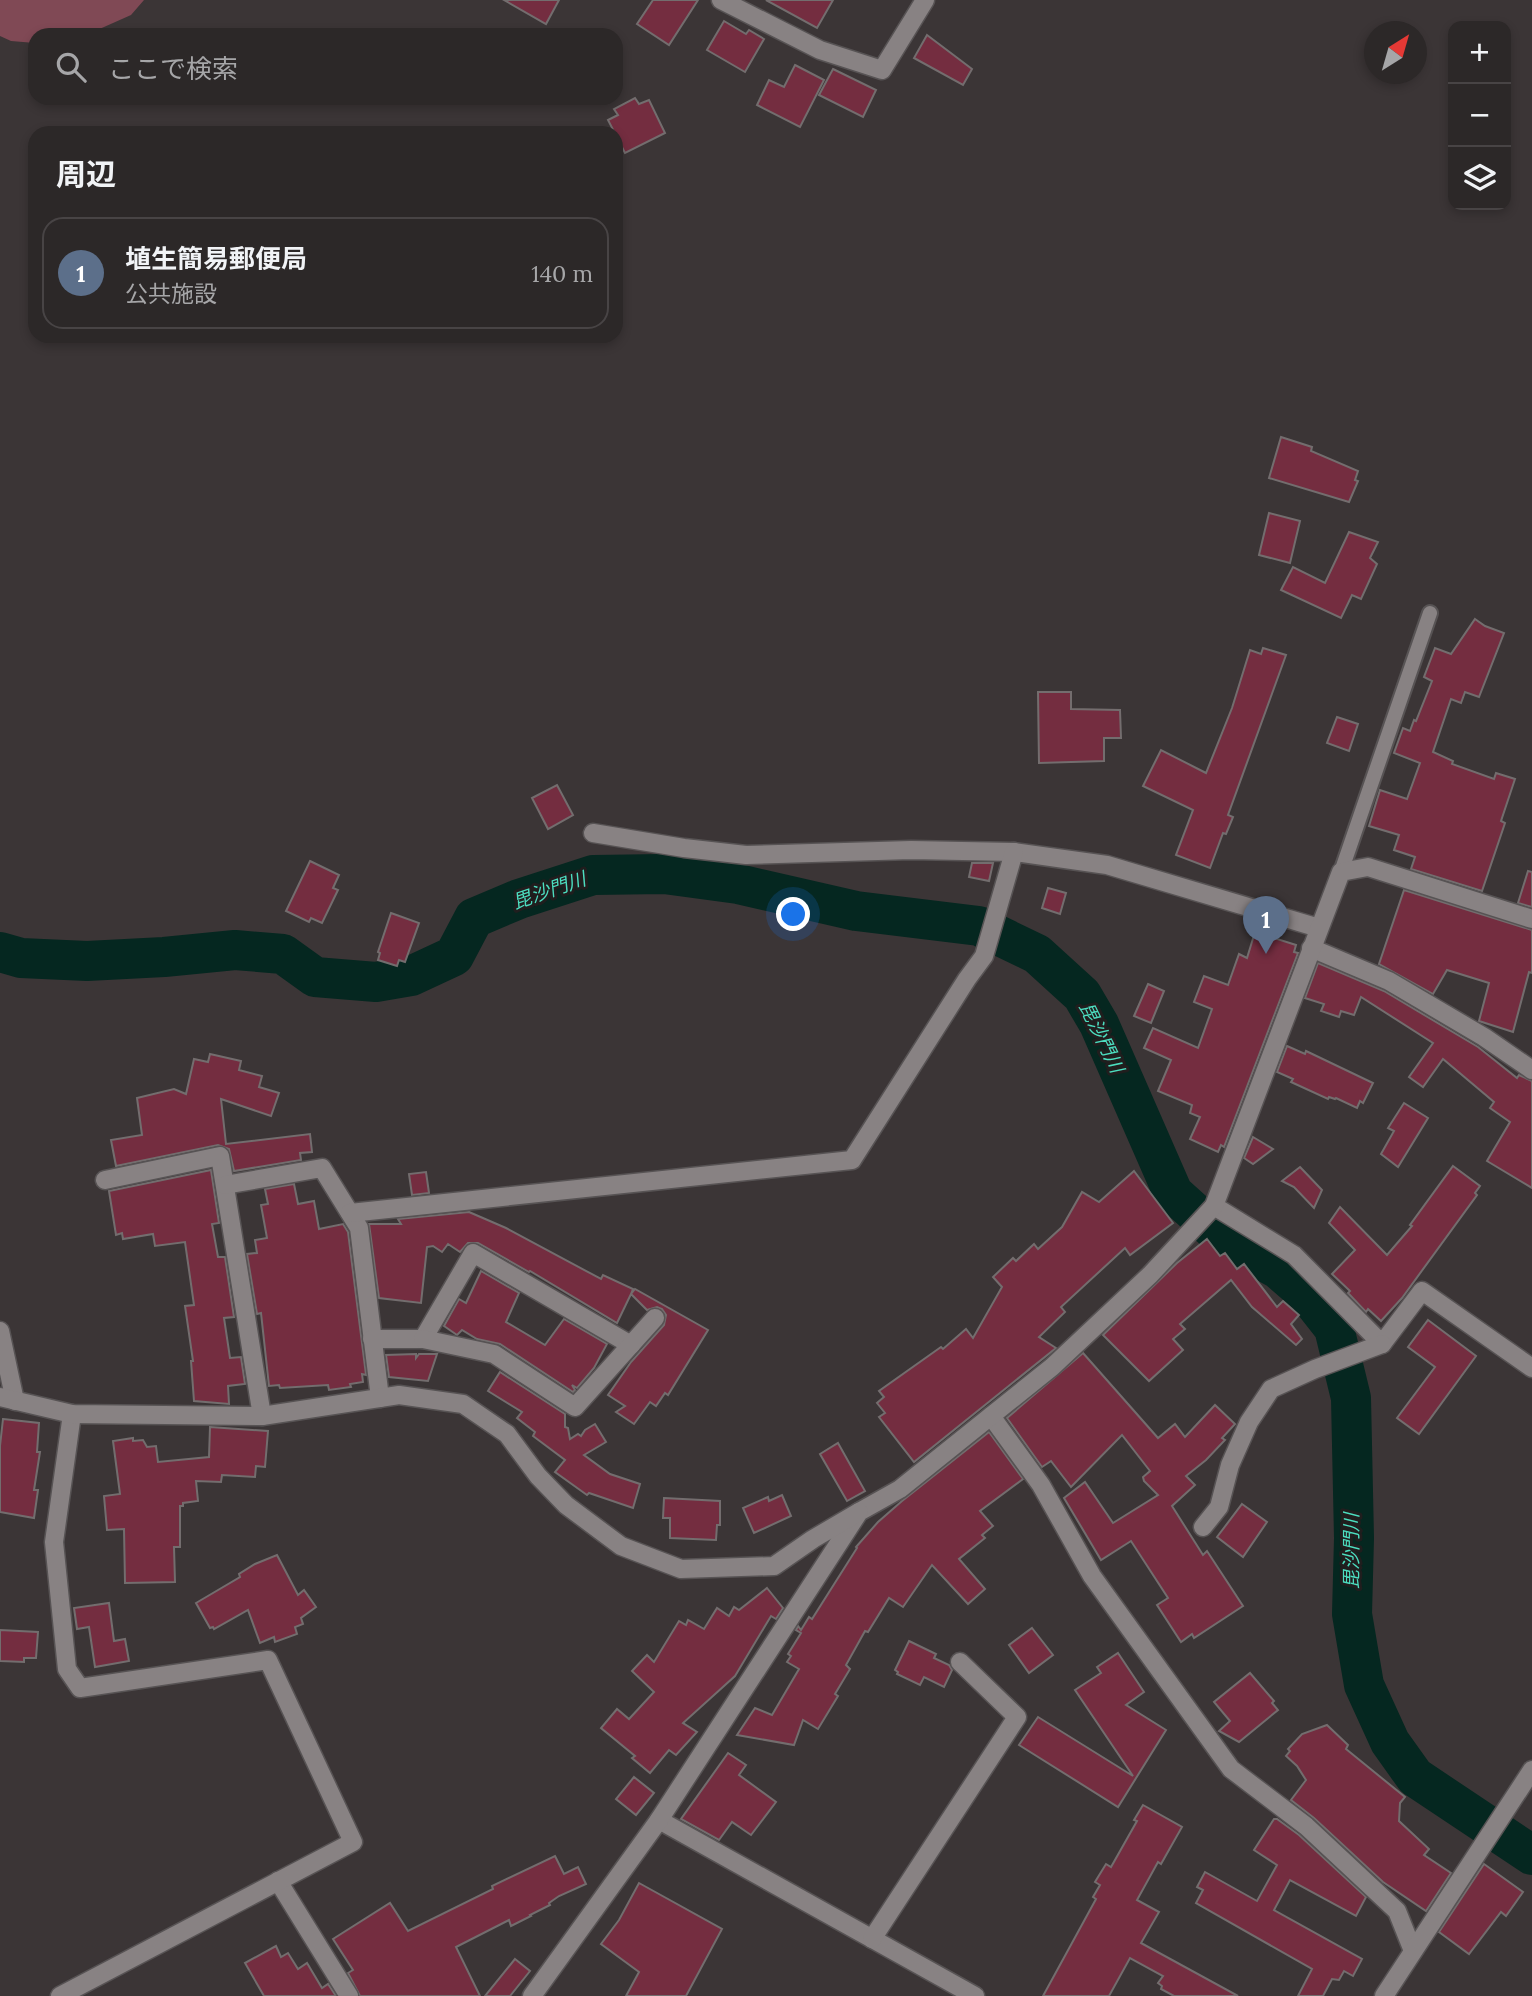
<!DOCTYPE html>
<html lang="ja">
<meta charset="utf-8">
<style>
body{margin:0;font-family:Lora,"Noto Sans JP",serif;background:#383434;color:#f1f3f6}
.controls{position:absolute;right:21px;top:21px;display:grid;overflow:hidden;border-radius:14px;box-shadow:0 4px 10px #0003}
.controls button{width:63px;height:63px;display:grid;place-items:center;padding:0;border:0;border-bottom:2px solid #484445;background:#2c2828;color:#f1f3f6;font:35px sans-serif}
.compass{position:absolute;left:1364px;top:21px;width:63px;height:63px;border-radius:50%;background:#2c2828;box-shadow:0 4px 10px #0003;rotate:37deg}
.you{position:absolute;left:794px;top:915px;width:24px;height:24px;margin:-18px;border:5px solid #fff;border-radius:50%;background:#1a73e8;box-shadow:0 0 0 10px #1a73e833}
.badge{display:grid;place-items:center;width:46px;height:46px;border-radius:50%;background:#11d5b4;color:#fff;font-size:23px;font-weight:700}
.pin{position:absolute;translate:-50% -58px;filter:drop-shadow(0 2px 4px #0008)}
.pin::after{content:'';position:absolute;top:37px;width:24px;height:21px;background:inherit;clip-path:polygon(0 0,100% 0,50% 100%)}
.list{margin:0;padding:0;list-style:none}
h2{display:flex;justify-content:space-between;align-items:center;height:91px;margin:0;padding:0 28px;font-size:30px}
h2 small{font-size:23px;font-weight:400;color:#a6a6a8}
.list li{display:grid;grid-template-columns:46px 1fr auto;gap:21px;align-items:center;box-sizing:border-box;height:112px;margin:0 14px 14px;padding:0 14px;border:2px solid #484445;border-radius:21px}
.list b{display:block;font-size:26px;white-space:nowrap}
.list p{margin:0;font-size:23px;white-space:nowrap;color:#a6a6a8}
.list em{font-size:23px;font-style:normal;color:#a6a6a8}
.icon{flex:none;width:38px;height:38px;fill:none;stroke:currentColor;stroke-width:2;stroke-linecap:round;stroke-linejoin:round}
.map{position:relative;flex:none;width:1532px;height:1996px;overflow:hidden}
.search{position:absolute;background:#2c2828;box-shadow:0 4px 10px #0003;left:28px;top:28px;width:595px;height:77px;display:flex;align-items:center;gap:18px;box-sizing:border-box;padding:0 24px;border-radius:21px;color:#a6a6a8;font-size:26px}
.panel{position:absolute;background:#2c2828;box-shadow:0 4px 10px #0003;left:28px;top:126px;width:595px;height:217px;border-radius:21px}
.map>svg:first-child{display:block}
.green{fill:#804955}
.lines{fill:none;stroke-linecap:round;stroke-linejoin:round}
.river{stroke:#052720;stroke-width:40}
.building{fill:#742d40;stroke:#736d6e;stroke-width:2}
.lane-casing{stroke:#575354;stroke-width:18}
.street-casing{stroke:#575354;stroke-width:21}
.secondary-casing{stroke:#575354;stroke-width:21}
.lane{stroke:#888283;stroke-width:14}
.street{stroke:#888283;stroke-width:18}
.secondary{stroke:#888283;stroke-width:18}
.labels{text-anchor:middle;stroke-width:6;stroke-linejoin:round;paint-order:stroke}
.water-label{font-size:19px;font-style:italic;fill:#4cdec0;stroke:#201e1e}
</style>
<div class="map">
<svg width="1532" height="1996" viewBox="0 0 1532 1996">
<rect width="100%" height="100%" fill="#3b3536"/>
<polygon class="green" points="0,0 144,0 131,15 86,35 35,35 35,43 11,41 0,36"/>
<g class="lines">
<polyline class="river" points="0,952 21,958 87,961 164,957 235,950 283,954 315,977 376,982 411,976 454,956 474,918 519,899 593,875 664,874 738,884 856,911 979,926 1037,954 1082,995 1099,1024 1173,1193 1224,1239 1278,1269 1308,1295 1334,1328 1351,1398 1354,1538 1352,1614 1364,1685 1390,1742 1415,1777 1532,1855"/>
</g>
<g class="building">
<polygon points="504,0 559,0 546,24"/>
<polygon points="653,0 698,0 669,45 637,24"/>
<polygon points="766,0 833,0 817,28"/>
<polygon points="724,21 746,34 749,30 764,39 745,72 707,50"/>
<polygon points="927,35 972,69 963,85 914,58"/>
<polygon points="795,65 824,80 800,127 757,105 769,80 784,87"/>
<polygon points="833,69 876,90 863,117 819,95"/>
<polygon points="635,98 639,104 649,100 665,133 625,153 608,120 618,115 614,109"/>
<polygon points="1281,437 1312,447 1311,451 1358,471 1355,480 1358,481 1349,502 1269,478"/>
<polygon points="1269,513 1300,521 1290,563 1259,555"/>
<polygon points="1349,532 1378,542 1370,558 1377,564 1361,599 1352,595 1341,618 1281,590 1293,567 1325,583"/>
<polygon points="1475,619 1485,626 1504,633 1479,697 1465,692 1461,703 1451,699 1433,752 1453,761 1452,764 1494,779 1496,773 1515,779 1501,821 1505,823 1482,891 1411,869 1415,857 1394,850 1399,835 1369,826 1380,790 1407,799 1420,763 1394,753 1403,728 1410,731 1414,720 1416,721 1432,681 1424,677 1435,648 1451,654"/>
<polygon points="1263,648 1286,655 1228,815 1233,817 1226,834 1223,833 1210,868 1176,855 1193,810 1143,786 1161,750 1206,773 1232,708 1250,650 1261,654"/>
<polygon points="1038,692 1071,692 1071,709 1120,710 1121,738 1104,738 1104,761 1039,763"/>
<polygon points="1337,717 1358,724 1349,751 1327,743"/>
<polygon points="557,785 573,815 548,829 532,798"/>
<polygon points="310,861 339,875 333,888 338,890 322,923 311,918 309,922 286,911"/>
<polygon points="972,863 993,863 989,881 969,877"/>
<polygon points="1528,871 1532,872 1532,907 1518,903"/>
<polygon points="1048,888 1066,893 1060,914 1042,908"/>
<polygon points="1404,890 1532,930 1532,973 1529,972 1513,1032 1479,1021 1489,983 1447,970 1433,994 1379,964"/>
<polygon points="391,913 419,923 405,962 399,960 397,966 378,960 380,953 378,952"/>
<polygon points="1255,932 1296,945 1294,952 1298,953 1224,1147 1221,1145 1218,1152 1190,1139 1200,1117 1190,1113 1192,1105 1158,1091 1171,1060 1144,1048 1153,1028 1198,1048 1212,1009 1194,1002 1204,976 1228,985 1239,954 1247,958"/>
<polygon points="1318,963 1384,991 1478,1047 1517,1078 1519,1075 1532,1081 1532,1188 1487,1161 1510,1122 1490,1108 1494,1102 1443,1059 1423,1087 1409,1077 1433,1043 1361,997 1354,1015 1341,1011 1339,1017 1321,1011 1324,1004 1305,998"/>
<polygon points="1148,984 1164,991 1151,1023 1134,1016"/>
<polygon points="1287,1046 1305,1054 1306,1051 1373,1083 1363,1103 1360,1101 1357,1108 1336,1098 1335,1099 1329,1097 1328,1099 1291,1082 1293,1079 1277,1072"/>
<polygon points="210,1054 241,1061 239,1070 262,1076 259,1087 279,1093 271,1116 221,1099 226,1144 310,1134 312,1152 300,1153 301,1160 234,1171 229,1149 218,1145 116,1166 111,1140 142,1135 137,1098 174,1089 186,1094 194,1059 208,1062"/>
<polygon points="1404,1103 1428,1118 1398,1167 1381,1154 1394,1131 1388,1128"/>
<polygon points="1253,1137 1273,1149 1253,1164 1244,1158"/>
<polygon points="1453,1166 1480,1186 1475,1193 1477,1195 1402,1298 1381,1321 1368,1309 1366,1312 1348,1293 1350,1291 1332,1274 1355,1250 1329,1223 1340,1207 1387,1255 1412,1226 1410,1225"/>
<polygon points="1300,1167 1322,1190 1314,1208 1294,1187 1282,1181"/>
<polygon points="211,1170 219,1223 212,1224 218,1257 225,1257 234,1317 224,1318 230,1358 241,1357 245,1384 228,1386 229,1404 194,1401 191,1361 193,1361 185,1306 194,1305 185,1242 155,1246 153,1234 123,1239 122,1233 116,1235 109,1191"/>
<polygon points="1134,1171 1173,1223 1130,1255 1125,1248 1061,1307 1065,1312 1039,1337 1056,1348 914,1462 879,1417 885,1413 877,1403 884,1397 879,1391 941,1347 943,1349 966,1329 973,1338 1002,1287 993,1277 1013,1258 1016,1261 1034,1244 1038,1249 1062,1227 1082,1192 1099,1202"/>
<polygon points="426,1172 429,1193 412,1195 409,1174"/>
<polygon points="294,1184 298,1204 314,1201 319,1229 343,1224 348,1232 366,1375 362,1374 363,1382 350,1384 351,1387 329,1390 328,1385 280,1388 279,1385 269,1386 261,1313 257,1314 247,1254 257,1253 255,1240 267,1238 261,1205 268,1204 265,1189"/>
<polygon points="469,1212 506,1228 601,1279 603,1275 633,1289 631,1294 635,1289 708,1330 668,1395 665,1393 656,1406 650,1402 634,1424 616,1412 625,1406 608,1395 631,1362 664,1325 666,1315 662,1309 657,1307 647,1310 631,1294 617,1323 530,1271 529,1272 478,1243 468,1243 460,1252 448,1244 442,1252 433,1246 427,1247 421,1303 379,1298 369,1224 401,1224 398,1219"/>
<polygon points="1207,1239 1220,1256 1225,1253 1237,1269 1244,1264 1277,1307 1283,1301 1299,1315 1291,1324 1302,1339 1296,1345 1252,1307 1231,1280 1180,1324 1185,1329 1173,1339 1183,1350 1149,1381 1103,1335 1177,1263"/>
<polygon points="481,1271 519,1293 506,1322 545,1345 564,1319 607,1344 594,1368 577,1388 572,1385 575,1390 573,1392 500,1344 477,1339 462,1330 457,1335 444,1326 459,1299 466,1303"/>
<polygon points="1428,1320 1476,1356 1419,1434 1397,1418 1435,1367 1408,1347"/>
<polygon points="1083,1353 1158,1438 1175,1424 1185,1437 1215,1405 1235,1424 1222,1438 1225,1440 1206,1460 1186,1476 1195,1485 1172,1506 1203,1555 1207,1551 1243,1606 1194,1638 1192,1634 1181,1642 1157,1605 1168,1598 1131,1541 1101,1560 1064,1498 1085,1482 1113,1523 1158,1495 1144,1481 1143,1477 1150,1471 1122,1435 1071,1487 1051,1461 1042,1467 1007,1418"/>
<polygon points="416,1354 416,1358 419,1354 437,1354 428,1381 389,1377 386,1355"/>
<polygon points="500,1372 565,1414 565,1427 568,1428 570,1439 578,1434 581,1436 585,1430 595,1424 606,1442 584,1455 610,1474 640,1484 633,1508 589,1493 587,1495 555,1472 565,1460 533,1436 535,1432 517,1418 522,1412 488,1391"/>
<polygon points="3,1419 39,1423 37,1452 40,1452 34,1490 38,1490 34,1518 0,1512 0,1446"/>
<polygon points="210,1427 268,1431 265,1467 256,1466 255,1477 222,1475 221,1482 196,1481 198,1501 183,1503 183,1506 180,1506 180,1547 174,1547 175,1582 125,1583 124,1529 107,1530 104,1496 120,1494 113,1441 133,1438 133,1441 143,1440 147,1447 156,1446 158,1462 209,1457"/>
<polygon points="989,1432 1023,1479 980,1511 993,1526 982,1535 985,1538 959,1559 985,1589 968,1604 932,1565 903,1607 889,1598 868,1632 865,1631 846,1665 850,1669 835,1694 838,1696 818,1729 803,1720 794,1745 737,1735 755,1708 772,1715 799,1669 787,1662 791,1656 788,1654 801,1633 796,1630 798,1626 801,1630 809,1617 812,1619 857,1548 856,1547 878,1522 902,1501"/>
<polygon points="838,1443 865,1491 847,1501 820,1454"/>
<polygon points="782,1495 791,1516 754,1533 743,1508 768,1497 769,1501"/>
<polygon points="664,1498 720,1501 720,1525 717,1525 716,1540 670,1538 670,1518 663,1518"/>
<polygon points="1242,1504 1267,1522 1243,1557 1217,1537"/>
<polygon points="277,1555 298,1595 304,1590 316,1607 301,1618 303,1624 295,1627 297,1634 275,1642 274,1637 260,1643 248,1610 214,1629 213,1627 210,1628 196,1603 240,1577 239,1574 255,1564"/>
<polygon points="767,1588 783,1608 776,1619 771,1616 735,1676 683,1723 697,1732 676,1755 669,1750 650,1773 632,1758 635,1756 601,1728 617,1709 629,1719 654,1692 632,1671 647,1655 654,1662 679,1621 686,1625 688,1620 704,1629 717,1608 729,1616 734,1607 739,1610"/>
<polygon points="109,1603 114,1641 125,1639 129,1661 95,1667 89,1627 77,1629 74,1608"/>
<polygon points="1032,1628 1053,1655 1029,1673 1009,1645"/>
<polygon points="0,1630 38,1632 36,1658 24,1658 24,1662 0,1661"/>
<polygon points="909,1641 936,1654 934,1658 949,1665 952,1670 944,1687 924,1677 920,1685 897,1674 898,1672 895,1670"/>
<polygon points="1118,1653 1144,1692 1126,1705 1166,1730 1118,1807 1019,1745 1038,1717 1133,1776 1075,1690 1101,1673 1097,1667"/>
<polygon points="1250,1673 1274,1701 1272,1703 1278,1710 1239,1742 1219,1731 1230,1721 1214,1702"/>
<polygon points="1327,1725 1348,1745 1346,1749 1405,1797 1400,1803 1399,1821 1429,1849 1424,1855 1451,1873 1426,1911 1383,1882 1314,1818 1291,1800 1306,1780 1297,1766 1286,1756 1290,1751 1288,1749 1302,1734"/>
<polygon points="728,1753 746,1765 739,1775 776,1802 751,1835 732,1822 719,1840 681,1819"/>
<polygon points="634,1777 654,1793 636,1815 616,1799"/>
<polygon points="1143,1805 1182,1827 1161,1864 1158,1862 1137,1900 1159,1912 1141,1943 1238,1996 1174,1996 1161,1989 1162,1986 1158,1983 1163,1976 1130,1958 1109,1996 1043,1996 1096,1899 1093,1897 1100,1885 1095,1882 1106,1864 1111,1867 1137,1821 1134,1820"/>
<polygon points="1274,1819 1277,1819 1299,1835 1366,1897 1356,1916 1290,1880 1274,1910 1362,1959 1353,1976 1344,1971 1339,1980 1332,1979 1323,1996 1298,1996 1312,1969 1196,1903 1203,1890 1197,1887 1205,1872 1257,1901 1277,1865 1254,1850"/>
<polygon points="555,1856 564,1874 578,1867 586,1884 559,1896 549,1903 550,1905 530,1915 531,1916 511,1926 509,1920 456,1947 480,1996 360,1996 348,1973 353,1970 333,1939 390,1903 408,1931 493,1889 492,1886"/>
<polygon points="1484,1864 1523,1892 1506,1916 1501,1912 1469,1954 1439,1932"/>
<polygon points="639,1883 722,1929 686,1996 626,1996 639,1972 601,1944 619,1920"/>
<polygon points="276,1946 281,1957 288,1953 298,1969 307,1963 322,1988 328,1984 336,1996 264,1996 245,1963"/>
<polygon points="515,1959 530,1971 510,1996 485,1996"/>
</g>
<g class="lines">
<defs>
<polyline id="lane" points="1341,872 1430,613"/>
<g id="street">
<polyline points="721,0 820,50 882,70 925,0"/>
<polyline points="593,833 684,848 746,855 911,850 1014,852 1107,865 1319,928"/>
<polyline points="1311,948 1389,981 1484,1037 1532,1070"/>
<polyline points="105,1180 220,1156 262,1416"/>
<polyline points="225,1185 322,1168 359,1228 380,1398"/>
<polyline points="1214,1206 1294,1255 1382,1344 1422,1291 1532,1368"/>
<polyline points="350,1213 852,1160 967,979 984,956 1014,852"/>
<polyline points="0,1331 15,1401"/>
<polyline points="372,1339 423,1339 473,1253 631,1345"/>
<polyline points="423,1339 494,1354 575,1407 655,1318"/>
<polyline points="991,1416 1041,1485 1092,1576 1231,1769 1306,1826 1397,1911 1413,1951"/>
<polyline points="1203,1527 1219,1507 1230,1465 1249,1422 1271,1389 1315,1369 1382,1344"/>
<polyline points="659,1820 975,1996"/>
<polyline points="278,1881 349,1996"/>
<polyline points="872,1939 1017,1717 960,1662"/>
<polyline points="60,1996 353,1842 268,1660 80,1688 67,1669 54,1542 72,1414"/>
<polyline points="532,1996 659,1820 859,1512 900,1489 1052,1367 1150,1275 1214,1206 1341,872 1368,867 1532,919"/>
<polyline points="1384,1996 1532,1770"/>
</g>
<polyline id="secondary" points="0,1397 72,1414 262,1416 399,1395 463,1404 507,1434 538,1476 566,1505 621,1546 681,1569 774,1566 813,1539 859,1512"/>
</defs>
<use href="#lane" class="lane-casing"/>
<use href="#street" class="street-casing"/>
<use href="#secondary" class="secondary-casing"/>
<use href="#lane" class="lane"/>
<use href="#street" class="street"/>
<use href="#secondary" class="secondary"/>
</g>
<g class="labels">
<g class="water-label">
<text transform="translate(549 890) rotate(-19)" y="7">毘沙門川</text>
<text transform="translate(1102 1037) rotate(64)" y="7">毘沙門川</text>
<text transform="translate(1351 1551) rotate(-90)" y="7">毘沙門川</text>
</g>
</g>
</svg>
<div class="controls">
<button>+</button>
<button>−</button>
<button><svg class="icon" aria-label="layers" viewBox="0 0 24 24"><path d="M12 4l9 5-9 5-9-5zM3 14l9 5 9-5"/></svg></button>
</div>
<svg class="compass" viewBox="-18 -18 36 36"><path d="M0-13l5 13h-10z" fill="#e53935"/><path d="M0 13l5-13h-10z" fill="#a6a6a8"/></svg>
<div class="you"></div>
<div class="pin badge" style="left:1266px;top:954px;background:#5c6f8a">1</div>
<div class="search"><svg class="icon" aria-label="search" viewBox="0 0 24 24"><circle cx="10" cy="10" r="6"/><path d="M15 15l6 6"/></svg>ここで検索</div>
<section class="panel">
<h2>周辺<small></small></h2>
<ul class="list">
<li><span class="badge" style="background:#5c6f8a">1</span><div><b>埴生簡易郵便局</b><p>公共施設</p></div><em>140 m</em></li>
</ul>
</section>
</div>
